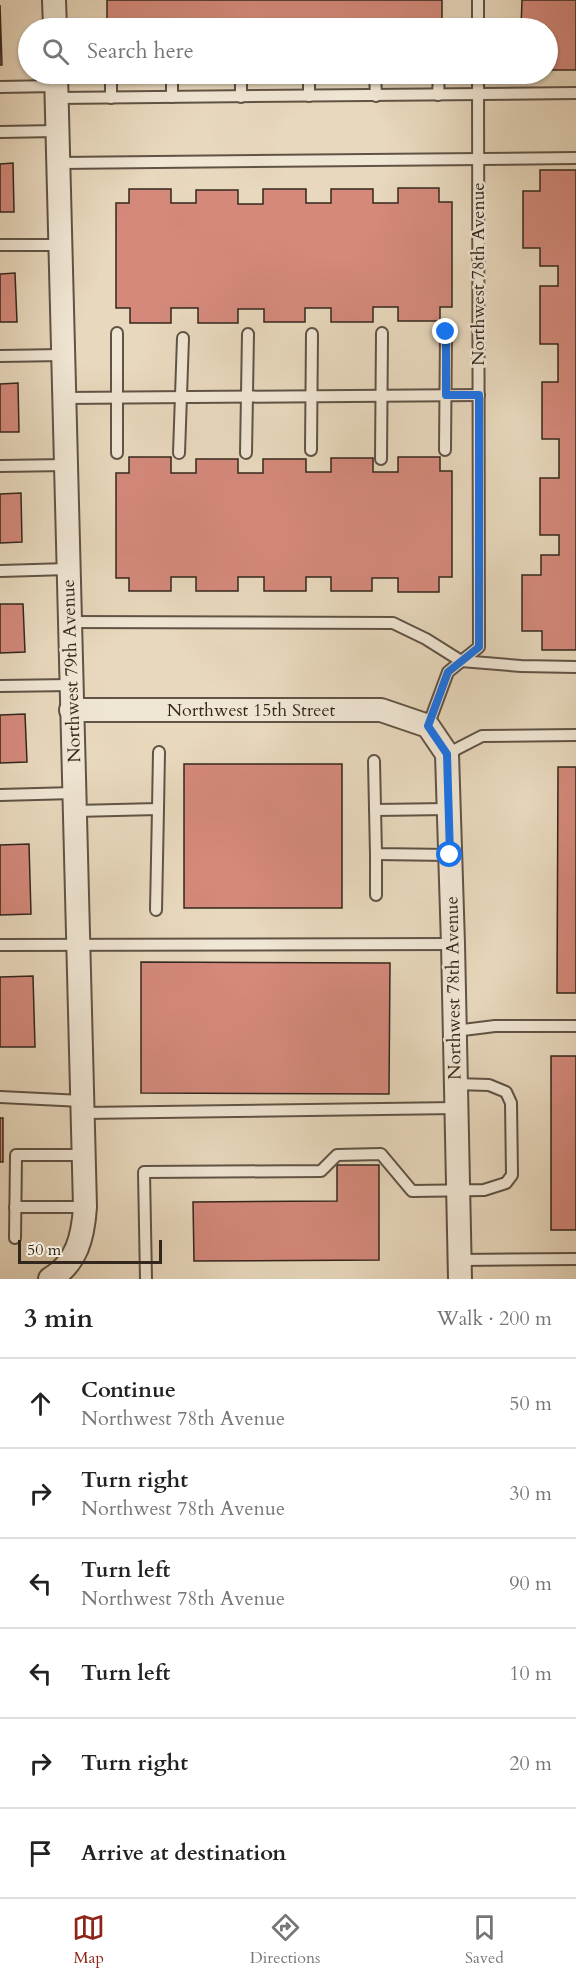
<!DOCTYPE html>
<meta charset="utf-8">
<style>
body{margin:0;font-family:Cardo,serif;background:#f2f2f2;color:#222}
.scale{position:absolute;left:18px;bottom:15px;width:144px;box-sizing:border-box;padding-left:6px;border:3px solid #33271d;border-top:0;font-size:16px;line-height:21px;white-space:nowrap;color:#33271d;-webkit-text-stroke:4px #f0e6d4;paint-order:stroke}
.stop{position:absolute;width:18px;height:18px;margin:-14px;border:4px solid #1a73e8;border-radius:50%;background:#fff}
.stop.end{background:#1a73e8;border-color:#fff;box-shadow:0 2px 6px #0008}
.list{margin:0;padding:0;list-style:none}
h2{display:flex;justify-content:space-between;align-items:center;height:78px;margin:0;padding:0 24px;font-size:26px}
h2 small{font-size:20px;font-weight:400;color:#767676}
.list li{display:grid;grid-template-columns:39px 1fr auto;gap:18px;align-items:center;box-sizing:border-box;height:90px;padding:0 24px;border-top:2px solid #e0e0e0}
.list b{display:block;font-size:22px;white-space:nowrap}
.list p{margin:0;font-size:20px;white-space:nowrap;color:#767676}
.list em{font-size:20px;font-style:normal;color:#767676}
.icon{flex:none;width:33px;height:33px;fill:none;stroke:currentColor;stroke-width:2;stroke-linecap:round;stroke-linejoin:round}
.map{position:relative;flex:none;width:576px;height:1279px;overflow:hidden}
.search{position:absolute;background:#fff;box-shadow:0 2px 4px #0004;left:18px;right:18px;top:18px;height:66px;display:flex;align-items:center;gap:15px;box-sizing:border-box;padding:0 21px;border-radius:33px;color:#767676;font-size:22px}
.sheet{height:618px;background:#fff}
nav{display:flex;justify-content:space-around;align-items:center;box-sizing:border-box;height:84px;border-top:2px solid #e0e0e0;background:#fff;font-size:16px;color:#767676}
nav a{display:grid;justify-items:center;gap:3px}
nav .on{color:#8f2418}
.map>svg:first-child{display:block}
.building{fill:#d4897b;stroke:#33271d;stroke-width:1.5}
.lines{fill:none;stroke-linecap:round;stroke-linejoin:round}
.lane-casing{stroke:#605345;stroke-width:14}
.street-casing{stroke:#605345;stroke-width:26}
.lane{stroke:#f0e6d4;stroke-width:10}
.street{stroke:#f0e6d4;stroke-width:22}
.route{stroke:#1a73e8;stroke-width:8}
.labels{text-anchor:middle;stroke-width:5;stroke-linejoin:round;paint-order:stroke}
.street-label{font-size:18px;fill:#33271d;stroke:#f0e6d4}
</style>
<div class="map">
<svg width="576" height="1279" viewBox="0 0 576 1279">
<rect width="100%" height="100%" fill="#e8d8bd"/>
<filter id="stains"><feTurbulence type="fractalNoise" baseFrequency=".00333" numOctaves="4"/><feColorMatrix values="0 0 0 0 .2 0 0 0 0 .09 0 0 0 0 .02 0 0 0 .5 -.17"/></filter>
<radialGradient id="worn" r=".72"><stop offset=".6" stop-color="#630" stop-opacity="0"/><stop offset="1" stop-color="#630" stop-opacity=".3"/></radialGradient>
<g class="building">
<polygon points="107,0 442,0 442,25 430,25 430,28 388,28 388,26 363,26 363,28 323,28 323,27 296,27 296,28 120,28 107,27"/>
<polygon points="522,0 576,0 576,70 548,70 548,28 521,28"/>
<polygon points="0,5 2,65 0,65"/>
<polygon points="13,163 14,212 0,212 0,164"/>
<polygon points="540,170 576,170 576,650 542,650 542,631 522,631 522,575 541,575 541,555 559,555 559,535 540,535 540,478 559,478 559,439 542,439 542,382 558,382 558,344 540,344 540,286 558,286 558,266 540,266 540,248 523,248 523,191 540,191"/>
<polygon points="398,188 439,188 439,202 452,202 452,307 440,307 440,321 398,321 398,307 373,307 373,322 331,322 331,308 305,308 305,322 264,322 264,309 238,309 238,323 198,323 198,308 171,308 171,323 130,323 130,308 116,308 116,203 129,203 129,189 171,189 171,203 196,203 196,190 238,190 238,204 263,204 263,189 306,189 306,203 331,203 331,189 373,189 373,203 398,203"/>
<polygon points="15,273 17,322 0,322 0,274"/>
<polygon points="18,383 19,432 0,432 0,384"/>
<polygon points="129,457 171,457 171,473 196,473 196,459 238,459 238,473 263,473 263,459 306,459 306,472 331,472 331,458 373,458 373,472 398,472 398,457 440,457 440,471 452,471 452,577 439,577 439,592 398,592 398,578 372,578 372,591 331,591 331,577 306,577 306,591 264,591 264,577 238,577 238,591 196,591 196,577 171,577 171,591 129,591 129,578 116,578 116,473 129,473"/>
<polygon points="21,493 22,542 0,543 0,494"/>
<polygon points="0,604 23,604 25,652 0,653"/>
<polygon points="25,714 27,762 0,763 0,715"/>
<rect x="184" y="764" width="158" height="144"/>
<polygon points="558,767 576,767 576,993 557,993"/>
<polygon points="29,844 31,914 0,915 0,845"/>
<polygon points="141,962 390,963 389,1094 141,1093"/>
<polygon points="33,976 35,1047 0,1047 0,977"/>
<rect x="551" y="1056" width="25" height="174"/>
<rect x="0" y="1118" width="3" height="44"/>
<polygon points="337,1165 379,1165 379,1260 194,1261 193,1202 337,1201"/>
</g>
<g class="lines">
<defs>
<g id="lane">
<polyline points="478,28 478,0"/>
<polyline points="111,74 111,98"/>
<polyline points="172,74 172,97"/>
<polyline points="375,74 376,96"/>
<polyline points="0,87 56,86"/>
<polyline points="438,95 439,74"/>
<polyline points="309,96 309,74"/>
<polyline points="241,97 241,74"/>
<polyline points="57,98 576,93"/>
<polyline points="0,132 57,131"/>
<polyline points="58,163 576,158"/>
<polyline points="0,245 60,245"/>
<polyline points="117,333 117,453"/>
<polyline points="0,356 63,355"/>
<polyline points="64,398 479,395"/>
<polyline points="311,450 312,334"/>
<polyline points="445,450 446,332"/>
<polyline points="179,453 183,338"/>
<polyline points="246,453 248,334"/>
<polyline points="381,459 382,333"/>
<polyline points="0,466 66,465"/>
<polyline points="0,571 68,569"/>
<polyline points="69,622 393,623 426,639 461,661 521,666 576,667"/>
<polyline points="0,686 71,685"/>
<polyline points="428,726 448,672 479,647 478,74"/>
<polyline points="447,754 482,736 576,735"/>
<polyline points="374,761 376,854 450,855"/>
<polyline points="0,795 74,793"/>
<polyline points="375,810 449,809"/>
<polyline points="75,811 158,809 159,752"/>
<polyline points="376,854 376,895"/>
<polyline points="156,910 158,809"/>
<polyline points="0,945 453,944"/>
<polyline points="455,1031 495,1026 576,1026"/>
<polyline points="0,1097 82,1101"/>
<polyline points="83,1113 456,1108"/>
<polyline points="15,1207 85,1207"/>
<polyline points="15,1238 16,1155 84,1155"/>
<polyline points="459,1260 576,1259"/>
<polyline points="146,1279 144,1172 321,1171 337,1155 381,1154 412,1191 484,1190 506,1183 512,1175 511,1103 506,1092 489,1085 455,1084"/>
</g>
<g id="street">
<polyline points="54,0 55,28"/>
<polyline points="71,710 381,710 428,726 447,754 453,944 460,1279"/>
<path d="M50 1279C77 1263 83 1237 85 1207L56 74"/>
</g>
</defs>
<use href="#lane" class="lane-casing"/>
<use href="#street" class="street-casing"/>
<use href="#lane" class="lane"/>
<use href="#street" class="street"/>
</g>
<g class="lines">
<polyline class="route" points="446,332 446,395 479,395 479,647 448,672 428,726 447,754 450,855"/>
</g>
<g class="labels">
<g class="street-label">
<text transform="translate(478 274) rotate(-90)" y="6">Northwest 78th Avenue</text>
<text transform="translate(71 671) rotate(-92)" y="6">Northwest 79th Avenue</text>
<text x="251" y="716">Northwest 15th Street</text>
<text transform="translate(453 988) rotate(-91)" y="6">Northwest 78th Avenue</text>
</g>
</g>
<rect width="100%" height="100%" filter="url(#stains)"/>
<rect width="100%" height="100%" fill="url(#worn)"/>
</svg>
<div class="scale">50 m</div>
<div class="stop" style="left:450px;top:855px"></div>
<div class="stop end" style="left:446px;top:332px"></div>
<div class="search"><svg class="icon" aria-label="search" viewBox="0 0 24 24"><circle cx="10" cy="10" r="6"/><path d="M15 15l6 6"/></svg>Search here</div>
</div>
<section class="sheet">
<h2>3 min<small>Walk · 200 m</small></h2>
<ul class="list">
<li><svg class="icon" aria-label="ahead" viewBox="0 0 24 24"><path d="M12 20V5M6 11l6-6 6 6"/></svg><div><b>Continue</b><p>Northwest 78th Avenue</p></div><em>50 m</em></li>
<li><svg class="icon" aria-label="right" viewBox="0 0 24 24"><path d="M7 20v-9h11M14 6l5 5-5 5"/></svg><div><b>Turn right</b><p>Northwest 78th Avenue</p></div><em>30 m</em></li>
<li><svg class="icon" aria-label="left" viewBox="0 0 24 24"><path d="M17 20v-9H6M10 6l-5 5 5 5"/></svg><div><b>Turn left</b><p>Northwest 78th Avenue</p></div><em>90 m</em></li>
<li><svg class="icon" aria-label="left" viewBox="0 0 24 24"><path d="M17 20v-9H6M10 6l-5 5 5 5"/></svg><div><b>Turn left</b></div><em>10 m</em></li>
<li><svg class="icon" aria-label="right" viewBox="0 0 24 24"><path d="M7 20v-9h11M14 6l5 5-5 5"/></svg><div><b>Turn right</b></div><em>20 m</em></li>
<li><svg class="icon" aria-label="arrive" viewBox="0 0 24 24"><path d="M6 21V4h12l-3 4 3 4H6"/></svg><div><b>Arrive at destination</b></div></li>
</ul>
</section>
<nav>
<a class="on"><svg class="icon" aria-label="map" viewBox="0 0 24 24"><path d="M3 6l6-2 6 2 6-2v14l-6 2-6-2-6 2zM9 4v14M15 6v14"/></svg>Map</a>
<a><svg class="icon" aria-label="directions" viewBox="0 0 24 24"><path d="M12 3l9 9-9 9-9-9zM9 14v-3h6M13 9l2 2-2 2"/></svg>Directions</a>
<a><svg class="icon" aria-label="saved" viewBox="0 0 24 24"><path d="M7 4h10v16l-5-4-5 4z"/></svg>Saved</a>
</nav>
